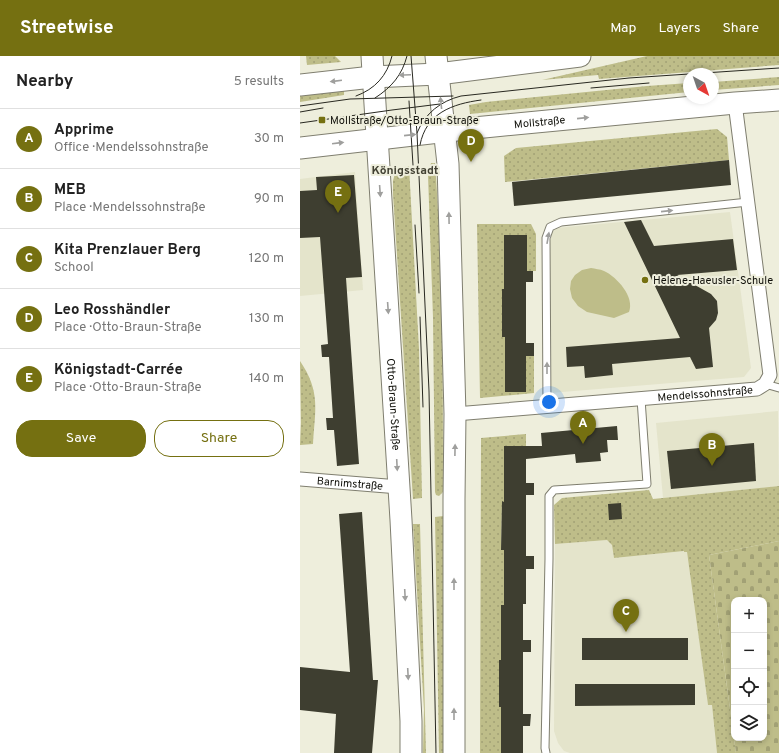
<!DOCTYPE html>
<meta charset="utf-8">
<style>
body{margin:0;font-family:Overpass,sans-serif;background:#f2f2f2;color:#222}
.controls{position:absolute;right:12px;bottom:12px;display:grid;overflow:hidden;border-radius:8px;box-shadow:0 2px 6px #0003}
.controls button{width:36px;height:36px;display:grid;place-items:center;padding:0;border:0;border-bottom:1px solid #e0e0e0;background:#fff;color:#222;font:20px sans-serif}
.compass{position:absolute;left:383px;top:12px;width:36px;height:36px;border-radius:50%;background:#fff;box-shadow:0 2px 6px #0003;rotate:140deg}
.you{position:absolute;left:249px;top:346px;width:14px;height:14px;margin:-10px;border:3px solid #fff;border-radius:50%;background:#1a73e8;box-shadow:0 0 0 6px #1a73e833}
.badge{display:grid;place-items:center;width:26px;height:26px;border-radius:50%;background:#757011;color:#fff;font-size:13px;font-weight:700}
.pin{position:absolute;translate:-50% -33px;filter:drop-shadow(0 1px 2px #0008)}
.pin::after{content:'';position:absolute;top:21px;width:14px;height:12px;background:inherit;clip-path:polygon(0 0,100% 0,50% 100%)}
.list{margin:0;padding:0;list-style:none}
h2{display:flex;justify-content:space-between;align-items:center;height:52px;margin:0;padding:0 16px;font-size:17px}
h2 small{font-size:13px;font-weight:400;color:#767676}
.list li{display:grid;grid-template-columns:26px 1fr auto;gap:12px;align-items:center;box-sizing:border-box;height:60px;padding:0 16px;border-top:1px solid #e0e0e0}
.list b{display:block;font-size:15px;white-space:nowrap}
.list p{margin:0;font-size:13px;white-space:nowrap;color:#767676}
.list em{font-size:13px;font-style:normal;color:#767676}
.actions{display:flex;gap:8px;padding:12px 16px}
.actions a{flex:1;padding:9px 0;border:1px solid #757011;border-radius:16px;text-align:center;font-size:14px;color:#757011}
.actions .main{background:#757011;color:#fff}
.icon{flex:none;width:22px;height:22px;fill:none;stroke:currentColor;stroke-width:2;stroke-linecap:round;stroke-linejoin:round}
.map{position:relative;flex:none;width:479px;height:697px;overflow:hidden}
header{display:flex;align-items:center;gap:24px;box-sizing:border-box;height:56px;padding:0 20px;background:#757011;color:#fff}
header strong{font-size:19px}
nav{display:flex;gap:22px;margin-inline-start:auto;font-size:14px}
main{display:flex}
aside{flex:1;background:#fff}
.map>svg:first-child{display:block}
.built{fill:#e4e4cb}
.green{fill:url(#green-dots)}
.cemetery{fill:url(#cemetery-stones);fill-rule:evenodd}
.pitch{fill:#bebd89}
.building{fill:#3e3e30}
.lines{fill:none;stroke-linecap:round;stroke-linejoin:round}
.lane-casing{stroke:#7f7e6f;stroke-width:9}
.street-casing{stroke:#7f7e6f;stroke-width:15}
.primary-casing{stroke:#7f7e6f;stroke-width:23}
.lane{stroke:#fff;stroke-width:7}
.street{stroke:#fff;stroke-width:13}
.primary{stroke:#fff;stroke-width:21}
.tram{stroke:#282820;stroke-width:1}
.oneway{fill:#9f9f9d}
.poi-dot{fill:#757011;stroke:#eeeedc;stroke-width:1.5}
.labels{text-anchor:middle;stroke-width:4;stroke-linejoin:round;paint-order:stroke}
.poi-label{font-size:11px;fill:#10100a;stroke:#eeeedc;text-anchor:start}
.street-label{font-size:11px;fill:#10100a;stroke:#eeeedc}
.neighbourhood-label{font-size:12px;font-weight:bold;fill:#424133;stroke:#eeeedc}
</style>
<header>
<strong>Streetwise</strong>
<nav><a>Map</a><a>Layers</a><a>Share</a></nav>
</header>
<main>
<aside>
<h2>Nearby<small>5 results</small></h2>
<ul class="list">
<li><span class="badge">A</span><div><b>Apprime</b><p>Office · Mendelssohnstraße</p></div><em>30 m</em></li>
<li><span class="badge">B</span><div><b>MEB</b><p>Place · Mendelssohnstraße</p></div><em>90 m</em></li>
<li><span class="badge">C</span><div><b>Kita Prenzlauer Berg</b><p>School</p></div><em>120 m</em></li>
<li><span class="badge">D</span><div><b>Leo Rosshändler</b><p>Place · Otto-Braun-Straße</p></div><em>130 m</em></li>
<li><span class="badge">E</span><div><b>Königstadt-Carrée</b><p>Place · Otto-Braun-Straße</p></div><em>140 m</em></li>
</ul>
<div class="actions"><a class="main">Save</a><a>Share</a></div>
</aside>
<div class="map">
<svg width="479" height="697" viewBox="0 0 479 697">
<defs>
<pattern id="green-dots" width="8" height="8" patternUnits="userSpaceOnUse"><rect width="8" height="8" fill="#bebd89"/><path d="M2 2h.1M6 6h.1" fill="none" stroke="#a2a175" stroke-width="1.8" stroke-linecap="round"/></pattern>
<pattern id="cemetery-stones" width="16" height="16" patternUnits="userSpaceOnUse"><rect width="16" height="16" fill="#bebd89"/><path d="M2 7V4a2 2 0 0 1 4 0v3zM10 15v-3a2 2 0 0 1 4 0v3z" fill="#a2a175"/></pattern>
</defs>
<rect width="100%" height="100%" fill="#eeeedc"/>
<g class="built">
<polygon points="55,116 63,234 0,240 0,123"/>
<polygon points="430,156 451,312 444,321 250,337 250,185 252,176 256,172"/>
<polygon points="478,355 479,430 363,442 356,367"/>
<polygon points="307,484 312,489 314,502 385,495 387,496 408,649 412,649 417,697 270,697 264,695 258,687 254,675 255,488"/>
</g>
<g class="green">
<polygon points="6,0 35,0 41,6 7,9"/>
<polygon points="347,0 479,0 479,9 299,23 298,19 242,24"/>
<polygon points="479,21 479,29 413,34 413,26"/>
<polygon points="389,27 389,36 170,58 169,49 186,46 347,30"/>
<polygon points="44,31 44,39 0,46 0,35"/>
<polygon points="417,73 427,81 429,104 205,126 204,100 216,92"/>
<path d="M131 107H135C143 216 143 326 143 436L139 440 136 439 135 436 133 262 128 119Z"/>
<polygon points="109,110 119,293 122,442 113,443 93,138 93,125 96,113"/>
<polygon points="177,168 231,168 236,178 236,215 227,215 227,179 205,179 204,233 202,281 205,281 205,336 226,336 226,300 234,300 234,337 180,342"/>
<path d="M0 305C21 336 15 354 13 388L0 389 1 367Z"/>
<polygon points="226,378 226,390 204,390 204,446 202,446 201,494 204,494 204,549 201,549 201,604 199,604 199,651 201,651 201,697 180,697 181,382"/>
<polygon points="479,430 479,485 409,499 436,697 417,697 412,649 408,649 387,496 384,496 384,495 314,502 312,489 307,484 255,488 254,449 262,442 349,434 353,443"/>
<polygon points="143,460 144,697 139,697 135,461"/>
<polygon points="113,468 120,468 126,697 123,697 124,654"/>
</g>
<path class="cemetery" d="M479 485V697H436L409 499ZM434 544H464V682H434Z"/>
<path class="pitch" d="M291 212C295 213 300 213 304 215 317 221 335 241 329 256L314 262 287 256 278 250 272 242 270 233 271 225 275 219 282 214Z"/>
<g class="building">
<polygon points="429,104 431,129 214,150 212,126"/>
<polygon points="54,119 62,221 46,222 59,408 37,410 34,374 27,374 26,362 33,362 29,301 22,301 21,289 28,288 20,181 0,182 0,135 17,134 16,121"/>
<polygon points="341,164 354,190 433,183 437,214 377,219 411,238 417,245 418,257 416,264 409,272 413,311 396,313 390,301 312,308 313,319 285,322 284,310 267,311 266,291 380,282 324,166"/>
<polygon points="204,179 227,179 227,215 233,215 233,226 226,226 226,287 234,287 234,300 226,300 226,336 205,336 205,281 202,281 202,233 204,233"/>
<polygon points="317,370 318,384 307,384 308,396 300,397 301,405 276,407 275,398 226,403 226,427 234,427 234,439 226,439 226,500 234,500 234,513 226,513 226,548 223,548 223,584 231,584 231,596 223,596 223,658 231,658 230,670 223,670 223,697 201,697 201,651 199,651 199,604 201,604 201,549 204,549 204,494 201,494 202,445 204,446 204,390 242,390 241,377"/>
<polygon points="454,387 456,425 371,433 367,395"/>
<polygon points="321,447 322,463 309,464 308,448"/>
<polygon points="62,456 73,624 78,624 72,697 34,697 36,658 0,654 0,611 50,616 39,458"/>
<rect x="282" y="582" width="106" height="22"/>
<polygon points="275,628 395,628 395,649 275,650"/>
</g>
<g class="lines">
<defs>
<g id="lane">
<polyline points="465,328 479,332"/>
<polyline points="247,351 246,182 250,171 261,166 448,146"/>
<polyline points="246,697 245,692 249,503 249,440 254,434 347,428 341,343"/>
</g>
<g id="street">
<path id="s1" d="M155 358 457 333 465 328 470 319 435 47"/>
<path id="s2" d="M0 423 99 431"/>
</g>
<g id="primary">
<path id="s3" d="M72 0 101 464 111 665V697"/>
<polyline points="136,0 148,108 155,358 154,443 154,697"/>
<polyline points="0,29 72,21 138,18 280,0"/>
<path id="s4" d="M0 92 174 72 435 47 479 44"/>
</g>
</defs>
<use href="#lane" class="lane-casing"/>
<use href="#street" class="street-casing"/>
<use href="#primary" class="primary-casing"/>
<use href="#lane" class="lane"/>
<use href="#street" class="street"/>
<use href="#primary" class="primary"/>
<g class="tram">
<polyline points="111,0 117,77 129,335 136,697"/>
<polyline points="291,32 349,27"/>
<path d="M56 40C75 33 87 20 92 0"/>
<path d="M75 42C92 31 102 19 107 0"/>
<polyline points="109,45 113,109"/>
<polyline points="0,50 50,43 153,40"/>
<polyline points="0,56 23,52"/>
<polyline points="0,67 92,54 140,48"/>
<path d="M117 77C125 57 141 45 161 40L329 22 479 12"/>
<path d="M120 89C126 57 152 48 181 44"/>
<polyline points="115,169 119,237"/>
<polyline points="120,261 123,351"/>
</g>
</g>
<defs><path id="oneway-solid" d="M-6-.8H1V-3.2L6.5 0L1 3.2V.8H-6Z"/></defs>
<g class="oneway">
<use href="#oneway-solid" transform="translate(105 19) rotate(178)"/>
<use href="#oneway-solid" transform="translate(36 25) rotate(173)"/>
<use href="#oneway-solid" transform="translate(141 47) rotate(-96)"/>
<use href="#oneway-solid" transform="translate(283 62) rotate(-6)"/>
<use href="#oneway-solid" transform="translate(110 79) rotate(-6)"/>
<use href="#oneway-solid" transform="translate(38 87) rotate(-7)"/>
<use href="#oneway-solid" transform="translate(80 135) rotate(86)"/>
<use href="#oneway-solid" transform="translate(367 155) rotate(-6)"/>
<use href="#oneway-solid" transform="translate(149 162) rotate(-91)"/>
<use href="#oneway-solid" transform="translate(248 182) rotate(-80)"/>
<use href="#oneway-solid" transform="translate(88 252) rotate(86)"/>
<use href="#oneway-solid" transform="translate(247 312) rotate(-90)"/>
<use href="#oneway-solid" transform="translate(155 394) rotate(-89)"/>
<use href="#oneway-solid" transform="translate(97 409) rotate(87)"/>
<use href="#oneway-solid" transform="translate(154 528) rotate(-90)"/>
<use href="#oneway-solid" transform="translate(105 539) rotate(87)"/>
<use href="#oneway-solid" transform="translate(108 618) rotate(87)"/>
<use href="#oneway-solid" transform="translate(154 658) rotate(-90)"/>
</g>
<g class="poi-dot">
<rect x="18" y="60" width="8" height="8" rx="2"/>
<circle cx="345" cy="224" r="4"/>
</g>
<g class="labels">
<g class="poi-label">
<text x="30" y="68">Mollstraße/Otto-Braun-Straße</text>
<text x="353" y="228">Helene-Haeusler-Schule</text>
</g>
<g class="street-label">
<text dy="4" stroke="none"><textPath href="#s4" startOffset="241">Mollstraße</textPath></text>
<text dy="4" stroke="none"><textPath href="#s1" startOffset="251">Mendelssohnstraße</textPath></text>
<text dy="4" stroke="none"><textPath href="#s3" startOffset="349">Otto-Braun-Straße</textPath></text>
<text dy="4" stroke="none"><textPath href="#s2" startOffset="50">Barnimstraße</textPath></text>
</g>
<g class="neighbourhood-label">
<text x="105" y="118">Königsstadt</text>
</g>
</g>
</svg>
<div class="controls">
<button>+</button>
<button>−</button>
<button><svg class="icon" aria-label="locate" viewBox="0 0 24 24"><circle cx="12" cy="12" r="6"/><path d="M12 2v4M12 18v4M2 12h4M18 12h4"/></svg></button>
<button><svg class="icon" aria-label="layers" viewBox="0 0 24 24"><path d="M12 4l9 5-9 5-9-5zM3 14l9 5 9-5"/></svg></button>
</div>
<svg class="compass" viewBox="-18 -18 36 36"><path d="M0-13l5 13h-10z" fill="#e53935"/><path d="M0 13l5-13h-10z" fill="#767676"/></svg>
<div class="you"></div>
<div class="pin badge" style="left:283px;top:388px">A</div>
<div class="pin badge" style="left:412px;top:410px">B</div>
<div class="pin badge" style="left:326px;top:576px">C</div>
<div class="pin badge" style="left:171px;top:106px">D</div>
<div class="pin badge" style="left:38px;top:157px">E</div>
</div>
</main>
